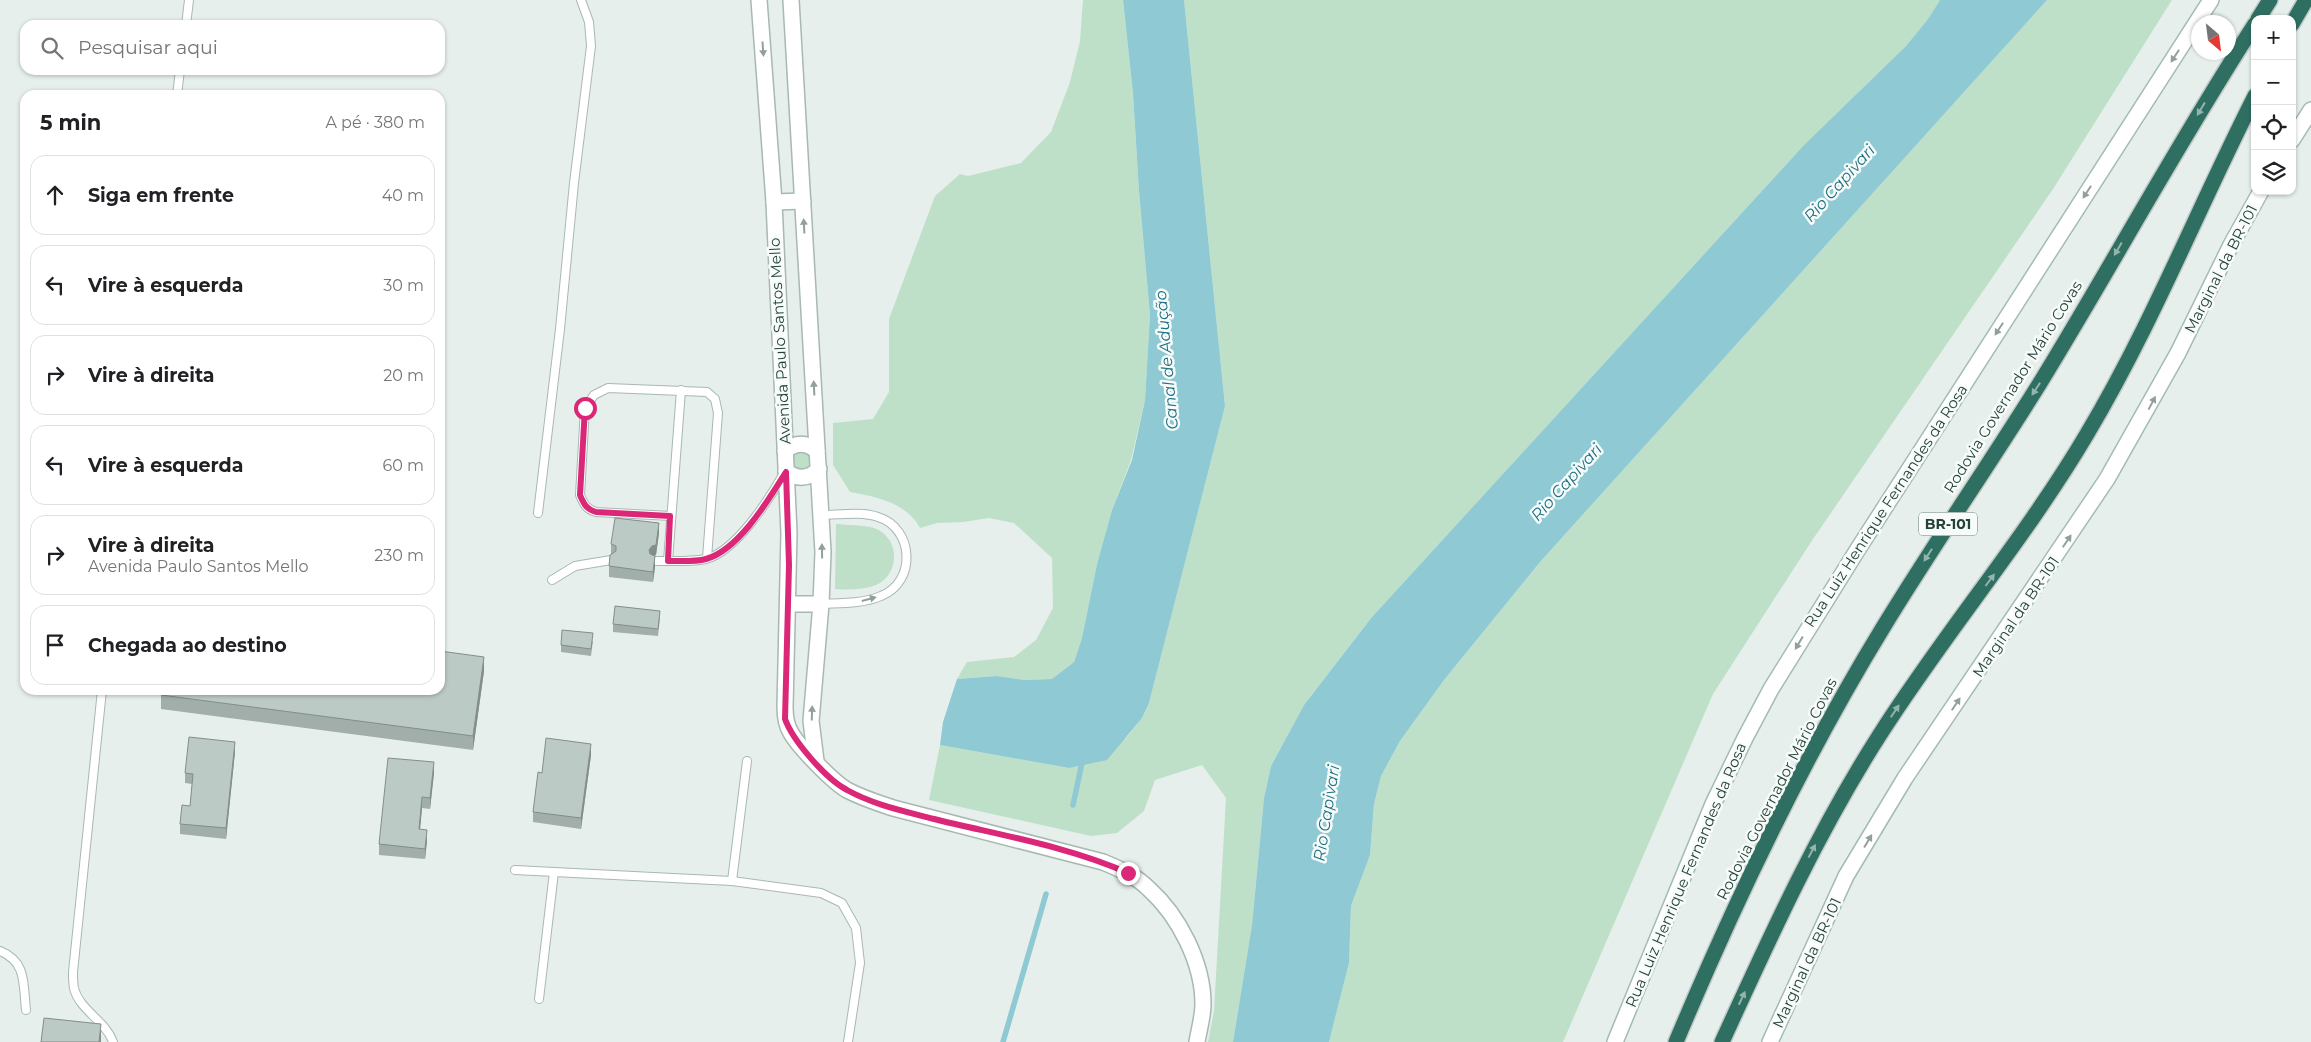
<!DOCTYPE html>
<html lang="pt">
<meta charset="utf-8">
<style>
body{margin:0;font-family:Montserrat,sans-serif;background:#f6f6f6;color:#202124}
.controls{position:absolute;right:15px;top:15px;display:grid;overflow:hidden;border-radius:10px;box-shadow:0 1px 4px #0004}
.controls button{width:45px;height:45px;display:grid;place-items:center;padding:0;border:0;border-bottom:1px solid #e0e0e0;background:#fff;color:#202124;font:25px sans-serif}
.compass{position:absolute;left:2191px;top:15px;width:45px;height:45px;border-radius:50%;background:#fff;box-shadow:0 1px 4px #0004;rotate:152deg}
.stop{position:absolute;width:15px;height:15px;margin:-11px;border:4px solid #db2777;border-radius:50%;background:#fff}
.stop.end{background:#db2777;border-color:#fff;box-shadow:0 1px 5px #0008}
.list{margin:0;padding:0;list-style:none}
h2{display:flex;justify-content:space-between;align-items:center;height:65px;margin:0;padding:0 20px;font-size:21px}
h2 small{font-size:16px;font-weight:400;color:#757577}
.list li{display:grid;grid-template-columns:32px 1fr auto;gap:15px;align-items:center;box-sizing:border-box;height:80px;margin:0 10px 10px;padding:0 10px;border:1px solid #e0e0e0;border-radius:15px}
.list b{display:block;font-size:19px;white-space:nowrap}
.list p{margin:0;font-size:16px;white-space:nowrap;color:#757577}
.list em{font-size:16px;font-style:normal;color:#757577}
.icon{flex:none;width:28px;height:28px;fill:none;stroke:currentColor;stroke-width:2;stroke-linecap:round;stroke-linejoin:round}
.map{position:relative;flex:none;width:2311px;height:1042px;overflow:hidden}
.search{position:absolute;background:#fff;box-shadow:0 1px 4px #0004;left:20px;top:20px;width:425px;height:55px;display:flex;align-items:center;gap:12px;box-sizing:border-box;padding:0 18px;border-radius:15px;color:#757577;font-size:19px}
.panel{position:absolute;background:#fff;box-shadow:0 1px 4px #0004;left:20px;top:90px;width:425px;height:605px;border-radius:15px}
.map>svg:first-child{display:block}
.green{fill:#bfe0c8}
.water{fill:#8ec9d4}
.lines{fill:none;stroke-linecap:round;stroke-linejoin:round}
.stream{stroke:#8ec9d4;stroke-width:5.5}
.service-casing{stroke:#a8b8b2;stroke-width:10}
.tertiary-casing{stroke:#a8b8b2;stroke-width:18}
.secondary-casing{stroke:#a4bbb3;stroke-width:18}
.motorway-casing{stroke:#c2cac8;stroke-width:18}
.service{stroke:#fff;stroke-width:8}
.tertiary{stroke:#fff;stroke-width:15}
.secondary{stroke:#fff;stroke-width:15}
.motorway{stroke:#2f6f62;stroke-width:15}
.wall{fill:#a1aea9}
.shaded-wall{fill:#838d89}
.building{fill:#bbcac4;stroke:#838d89}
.oneway{fill:#92a09c}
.oneway2{fill:#93b5ae}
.route{stroke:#db2777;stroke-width:6}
.labels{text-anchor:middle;stroke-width:5;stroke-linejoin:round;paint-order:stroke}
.shield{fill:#f7fbf9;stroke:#637a73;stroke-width:1}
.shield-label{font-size:14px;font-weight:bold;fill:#24423a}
.street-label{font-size:15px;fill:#24423a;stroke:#f7fbf9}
.water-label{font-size:16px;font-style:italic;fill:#1c6f80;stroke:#f7fbf9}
</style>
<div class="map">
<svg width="2311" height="1042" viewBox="0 0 2311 1042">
<rect width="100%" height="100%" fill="#e6efeb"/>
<g class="green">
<path d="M1083 0H1123L1133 93 1139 191 1150 315 1145 400 1131 460 1112 510 1097 564 1082 638 1074 662 1052 679 1024 680 997 676 957 679 967 662 1014 657 1036 640 1053 608 1052 558 1014 523 989 518 963 522 937 523 920 528C906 502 876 497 850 492L833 465V423L873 419 889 392V319L935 196 960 174 968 176 1021 163 1051 132 1070 82 1080 41Z"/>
<polygon points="1184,0 1940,0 1928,19 1906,46 1804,145 1372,617 1304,705 1271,766 1264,798 1252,925 1233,1042 1208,1042 1214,1011 1226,798 1202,765 1155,780 1144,811 1117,833 1091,836 929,800 940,745 1069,768 1126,738 1142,718 1149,703 1225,406"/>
<polygon points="2047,0 2172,0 2053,189 1811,542 1713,694 1563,1042 1329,1042 1349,963 1351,906 1370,855 1374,804 1381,776 1400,741 1444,680 1540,562"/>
<circle cx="802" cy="461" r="10"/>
<path d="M836 524C848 525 863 525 874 528 900 537 901 574 876 585 863 590 849 590 835 589Z"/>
</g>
<g class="water">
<polygon points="1123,0 1184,0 1225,406 1149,703 1142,718 1107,760 1069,768 940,745 943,722 957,679 997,676 1024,680 1052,679 1074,662 1082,638 1097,564 1112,510 1132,460 1145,400 1150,315 1139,191 1133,93"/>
<polygon points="1940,0 2047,0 1540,562 1444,680 1400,741 1381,776 1374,804 1370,855 1351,906 1349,963 1329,1042 1233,1042 1252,925 1264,798 1271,766 1304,705 1372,617 1804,145 1906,46 1928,19"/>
</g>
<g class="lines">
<g class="stream">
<polyline points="1073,805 1083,758"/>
<polyline points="1003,1042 1046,894"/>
</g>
<defs>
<g id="service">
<polyline points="186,25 189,0"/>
<polyline points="177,95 180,70"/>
<polyline points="538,513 560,329 574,183 591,46 589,22 581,0"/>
<path d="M671 516 596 512C586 509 584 504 580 495L585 408 594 395 608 388 707 392 715 399 718 413 707 558"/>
<path d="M655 561C672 561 690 562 706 559 736 551 768 501 783 475"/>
<polyline points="668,561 681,390"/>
<polyline points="552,580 575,566 611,560"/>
<path d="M821 604C841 603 862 604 881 596 917 582 914 528 878 517 861 511 839 515 821 515"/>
<path d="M102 690 73 972C73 977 73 983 74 988 79 1010 106 1021 113 1042"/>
<polyline points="515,870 732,881 821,893 842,903 856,928 860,963 848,1042"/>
<polyline points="732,881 747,761"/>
<path d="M0 951C27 962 23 984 26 1010"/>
<polyline points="539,999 554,872"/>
</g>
<g id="tertiary">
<path d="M759 0 774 202 789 533 785 707C785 716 786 725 791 733 799 747 833 782 847 790 862 798 878 803 893 808L1103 862C1120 869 1136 876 1149 889 1179 916 1203 963 1203 1004 1203 1016 1199 1030 1197 1042"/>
<polyline points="791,0 823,552 821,604 811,721 816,761"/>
<polyline points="774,202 803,201"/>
<path d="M785 451C796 442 806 442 817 451"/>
<path d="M786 471C797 480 809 479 819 469"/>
<polyline points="788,604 821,604"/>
</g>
<g id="secondary">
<polyline points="2292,140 2311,110"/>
<polyline points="1615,1042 1713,804 1745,738 1771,689 1858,549 2211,0"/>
<polyline points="1770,1042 1846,876 1905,778 2107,479 2178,353 2231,245 2261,191"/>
</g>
<g id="motorway">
<polyline points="2258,19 2270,0"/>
<polyline points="2292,24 2306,0"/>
<path d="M1676 1042C1736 899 1803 758 1884 626 1934 544 1989 465 2040 383 2113 264 2179 141 2255 24"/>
<path d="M1722 1042C1770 937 1817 833 1879 736 1945 632 2025 539 2087 434 2152 325 2198 208 2255 96"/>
</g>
</defs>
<use href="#service" class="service-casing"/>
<use href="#tertiary" class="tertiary-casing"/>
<use href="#secondary" class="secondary-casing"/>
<use href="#motorway" class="motorway-casing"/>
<use href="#service" class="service"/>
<use href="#tertiary" class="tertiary"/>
<use href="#secondary" class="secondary"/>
<use href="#motorway" class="motorway"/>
</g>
<g class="wall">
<polygon points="659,533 656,555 654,556 655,567 653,582 609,577 609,566 611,554 611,544"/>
<polygon points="660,618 658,636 613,632 613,624"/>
<polygon points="593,641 591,656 561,652 561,645"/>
<polygon points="484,671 473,750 161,709 161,695"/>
<polygon points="235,752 226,839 180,834 180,824 190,806 192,784 185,783 185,773"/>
<polygon points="591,755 581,829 533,822 533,812 542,773"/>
<polygon points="434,773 430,809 422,808 420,829 427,841 425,859 379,855 379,844"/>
</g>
<g class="shaded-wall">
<polygon points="659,523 659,533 656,555 652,556 649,550"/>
<polygon points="655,556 655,567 653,582 653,572"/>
<polygon points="484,657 484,671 473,750 473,736"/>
<polygon points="235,742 235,752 226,839 226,828"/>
<polygon points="591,744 591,755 581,829 581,818"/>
<polygon points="434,762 434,773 430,809 430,798"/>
<polygon points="422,797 422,808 419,840 419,829"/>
<polygon points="427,830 427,841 425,859 425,849"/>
<polygon points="101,1024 101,1042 99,1042"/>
</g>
<g class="building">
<polygon points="615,518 659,523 656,545 652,546 649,550 650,554 655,556 653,572 609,566 610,555 616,551 616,546 611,544"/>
<polygon points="615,606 660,611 658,629 613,624"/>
<polygon points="562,630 593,633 591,649 561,645"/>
<polygon points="440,651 484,657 473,736 161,695 162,690 440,690"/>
<polygon points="189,737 235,742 226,828 180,824 182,805 190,806 193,774 185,773"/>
<polygon points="546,738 591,744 581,818 533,812 538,772 542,773"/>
<polygon points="388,758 434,762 430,798 422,797 419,829 427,830 425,849 379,844"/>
<polygon points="44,1018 101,1024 99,1042 41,1042"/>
</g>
<defs><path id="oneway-solid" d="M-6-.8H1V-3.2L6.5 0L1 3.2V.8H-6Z" transform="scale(1.25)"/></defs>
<g class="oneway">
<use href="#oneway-solid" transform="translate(763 49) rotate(86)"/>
<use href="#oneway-solid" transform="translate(2175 56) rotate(123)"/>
<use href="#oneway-solid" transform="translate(2087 192) rotate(123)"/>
<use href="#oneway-solid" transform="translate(804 226) rotate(-93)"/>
<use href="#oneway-solid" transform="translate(1999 329) rotate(123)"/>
<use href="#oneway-solid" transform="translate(814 388) rotate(-93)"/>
<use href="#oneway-solid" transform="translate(2152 403) rotate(-62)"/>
<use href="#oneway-solid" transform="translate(2067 541) rotate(-56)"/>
<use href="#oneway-solid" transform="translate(822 551) rotate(-91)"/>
<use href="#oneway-solid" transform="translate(869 599) rotate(-15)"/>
<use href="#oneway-solid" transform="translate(1799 643) rotate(121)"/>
<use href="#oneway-solid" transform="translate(1956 704) rotate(-56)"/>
<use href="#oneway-solid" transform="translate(812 713) rotate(-88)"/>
<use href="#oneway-solid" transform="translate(1868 841) rotate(-59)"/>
</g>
<g class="oneway2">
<use href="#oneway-solid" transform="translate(2201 109) rotate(121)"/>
<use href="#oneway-solid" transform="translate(2118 249) rotate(120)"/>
<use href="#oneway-solid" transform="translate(2036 389) rotate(123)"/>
<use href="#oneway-solid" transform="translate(1928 555) rotate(123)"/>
<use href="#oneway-solid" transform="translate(1990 580) rotate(-53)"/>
<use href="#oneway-solid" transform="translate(1895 711) rotate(-56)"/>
<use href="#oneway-solid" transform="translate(1812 851) rotate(-62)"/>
<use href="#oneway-solid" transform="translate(1742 998) rotate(-65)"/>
</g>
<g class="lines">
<path class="route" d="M585 408 580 495C584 504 586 509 596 512L670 516 668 561C680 561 695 562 706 559 739 550 769 499 786 472L789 565 785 719C793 741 826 779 847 790 874 805 904 811 934 819 999 835 1067 846 1128 873"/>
</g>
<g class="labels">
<rect class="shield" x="1919" y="512.5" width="58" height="23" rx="4"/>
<g class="shield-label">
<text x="1948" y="529">BR-101</text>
</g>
<g class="street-label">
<text transform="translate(2221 269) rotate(-63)" y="5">Marginal da BR-101</text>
<text transform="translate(780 341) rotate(-93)" y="5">Avenida Paulo Santos Mello</text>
<text transform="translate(2013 387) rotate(-58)" y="5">Rodovia Governador Mário Covas</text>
<text transform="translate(1886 506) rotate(-57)" y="5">Rua Luiz Henrique Fernandes da Rosa</text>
<text transform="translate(2016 617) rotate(-56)" y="5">Marginal da BR-101</text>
<text transform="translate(1777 789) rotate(-63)" y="5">Rodovia Governador Mário Covas</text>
<text transform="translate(1686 875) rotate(-67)" y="5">Rua Luiz Henrique Fernandes da Rosa</text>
<text transform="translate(1807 963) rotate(-65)" y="5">Marginal da BR-101</text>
</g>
<g class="water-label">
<text transform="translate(1839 183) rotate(-48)" y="6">Rio Capivari</text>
<text transform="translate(1166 360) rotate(-95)" y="6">Canal de Adução</text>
<text transform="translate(1566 482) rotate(-48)" y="6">Rio Capivari</text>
<text transform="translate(1326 813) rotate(-81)" y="6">Rio Capivari</text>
</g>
</g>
</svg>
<div class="controls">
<button>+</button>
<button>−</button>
<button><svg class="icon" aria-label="locate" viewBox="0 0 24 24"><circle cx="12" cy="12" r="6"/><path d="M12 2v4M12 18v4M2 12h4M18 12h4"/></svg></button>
<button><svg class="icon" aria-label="layers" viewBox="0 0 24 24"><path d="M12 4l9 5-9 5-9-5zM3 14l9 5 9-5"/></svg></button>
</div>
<svg class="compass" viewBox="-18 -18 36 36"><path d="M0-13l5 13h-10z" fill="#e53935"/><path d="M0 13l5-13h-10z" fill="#757577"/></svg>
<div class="stop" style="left:585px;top:408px"></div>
<div class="stop end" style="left:1128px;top:873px"></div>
<div class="search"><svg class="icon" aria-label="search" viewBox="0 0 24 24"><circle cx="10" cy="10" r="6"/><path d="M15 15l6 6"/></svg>Pesquisar aqui</div>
<section class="panel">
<h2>5 min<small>A pé · 380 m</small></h2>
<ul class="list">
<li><svg class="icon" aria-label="ahead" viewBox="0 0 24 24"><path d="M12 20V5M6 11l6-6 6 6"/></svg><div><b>Siga em frente</b></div><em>40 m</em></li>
<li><svg class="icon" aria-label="left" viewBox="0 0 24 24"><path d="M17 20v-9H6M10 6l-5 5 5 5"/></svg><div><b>Vire à esquerda</b></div><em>30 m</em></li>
<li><svg class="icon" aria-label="right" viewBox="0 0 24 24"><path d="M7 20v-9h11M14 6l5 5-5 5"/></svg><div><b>Vire à direita</b></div><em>20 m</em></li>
<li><svg class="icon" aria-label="left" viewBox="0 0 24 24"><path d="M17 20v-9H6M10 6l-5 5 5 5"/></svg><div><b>Vire à esquerda</b></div><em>60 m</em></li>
<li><svg class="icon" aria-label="right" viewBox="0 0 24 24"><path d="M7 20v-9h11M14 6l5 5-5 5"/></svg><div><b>Vire à direita</b><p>Avenida Paulo Santos Mello</p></div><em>230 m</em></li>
<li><svg class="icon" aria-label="arrive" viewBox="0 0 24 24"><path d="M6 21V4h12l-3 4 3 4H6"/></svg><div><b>Chegada ao destino</b></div></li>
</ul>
</section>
</div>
